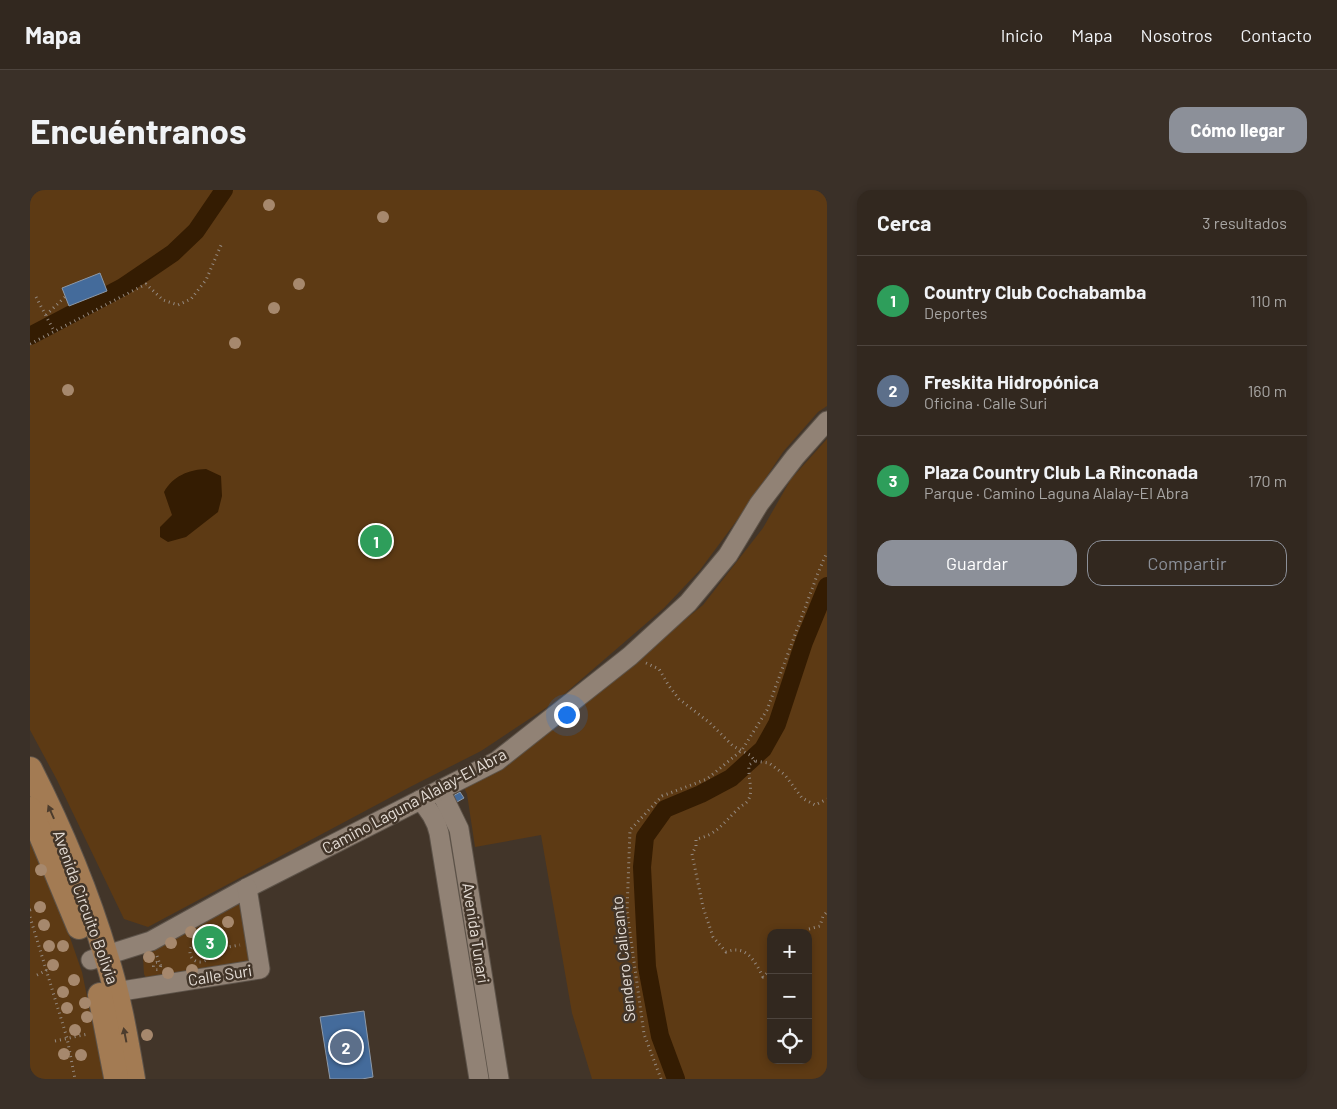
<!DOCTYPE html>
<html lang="es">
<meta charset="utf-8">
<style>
body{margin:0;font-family:Barlow,sans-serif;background:#3a3028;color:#f1f3f6}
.controls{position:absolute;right:15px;bottom:15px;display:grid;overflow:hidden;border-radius:10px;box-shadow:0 2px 8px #0003}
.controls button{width:45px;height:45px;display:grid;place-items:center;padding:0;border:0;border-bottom:1px solid #4d443d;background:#32281f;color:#f1f3f6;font:25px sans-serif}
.you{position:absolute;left:536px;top:524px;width:18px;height:18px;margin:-12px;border:4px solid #fff;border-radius:50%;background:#1a73e8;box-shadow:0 0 0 8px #1a73e833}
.badge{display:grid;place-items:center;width:32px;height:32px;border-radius:50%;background:#8c9099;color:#fff;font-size:16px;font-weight:700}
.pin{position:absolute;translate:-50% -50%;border:2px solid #fff;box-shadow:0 1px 5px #0006}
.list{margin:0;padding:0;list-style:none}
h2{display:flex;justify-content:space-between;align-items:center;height:65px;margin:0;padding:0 20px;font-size:21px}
h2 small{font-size:16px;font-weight:400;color:#a8a6a4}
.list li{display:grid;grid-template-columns:32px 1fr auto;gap:15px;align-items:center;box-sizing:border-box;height:90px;padding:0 20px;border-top:1px solid #4d443d}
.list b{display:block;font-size:19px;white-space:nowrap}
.list p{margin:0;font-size:16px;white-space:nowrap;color:#a8a6a4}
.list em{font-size:16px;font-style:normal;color:#a8a6a4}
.actions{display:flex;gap:10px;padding:15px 20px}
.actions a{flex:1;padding:11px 0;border:1px solid #8c9099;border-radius:15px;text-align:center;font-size:18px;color:#8c9099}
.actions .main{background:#8c9099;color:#fff}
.icon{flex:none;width:28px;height:28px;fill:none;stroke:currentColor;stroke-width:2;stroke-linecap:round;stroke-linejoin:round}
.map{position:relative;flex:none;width:797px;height:889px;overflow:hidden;border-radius:15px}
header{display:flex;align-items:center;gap:30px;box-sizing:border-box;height:70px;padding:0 25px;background:#32281f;border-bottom:1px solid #4d443d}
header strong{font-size:24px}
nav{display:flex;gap:28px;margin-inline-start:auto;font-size:18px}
.intro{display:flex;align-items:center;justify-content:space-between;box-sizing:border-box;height:120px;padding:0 30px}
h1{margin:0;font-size:35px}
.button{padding:12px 22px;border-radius:15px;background:#8c9099;color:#fff;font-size:18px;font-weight:700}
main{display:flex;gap:30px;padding:0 30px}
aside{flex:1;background:#32281f;border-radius:15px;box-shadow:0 2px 8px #0003}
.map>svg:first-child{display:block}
.green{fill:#5d3a14;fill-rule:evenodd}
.water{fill:#341c02}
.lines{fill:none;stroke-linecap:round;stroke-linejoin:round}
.canal{stroke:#341c02;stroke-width:18}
.building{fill:#446b9b;stroke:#8d99a8}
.minor-casing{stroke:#5d5349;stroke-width:21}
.major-casing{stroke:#5d5349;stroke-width:26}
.path{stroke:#958a81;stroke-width:3;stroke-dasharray:1 4;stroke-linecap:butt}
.minor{stroke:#918275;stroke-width:19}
.major{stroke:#a37b53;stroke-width:24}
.tree{fill:#a6886d}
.oneway{fill:#4c3c2d}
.labels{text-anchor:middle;stroke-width:5;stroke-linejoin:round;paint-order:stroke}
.street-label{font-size:16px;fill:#e5ddd6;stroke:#423529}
</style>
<header>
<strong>Mapa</strong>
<nav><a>Inicio</a><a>Mapa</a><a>Nosotros</a><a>Contacto</a></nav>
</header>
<div class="intro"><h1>Encuéntranos</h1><a class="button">Cómo llegar</a></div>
<main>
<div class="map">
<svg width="797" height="889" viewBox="0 0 797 889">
<rect width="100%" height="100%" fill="#423529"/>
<g class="green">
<polygon points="0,0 797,0 797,216 788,222 753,262 713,322 670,380 634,418 525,512 451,561 380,597 118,737 94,729 27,590 0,540"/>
<path d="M797 249V889H562L542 823 511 645 445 657 437 604 433 596 472 579 673 415 733 338 761 289ZM741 743H778V870H741Z"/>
<polygon points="0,644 20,690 52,782 74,889 0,889"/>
<polygon points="425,653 460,876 454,877 419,654"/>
<polygon points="210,713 222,774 117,790 114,784 113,767 205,714"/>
</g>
<path class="water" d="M176 279 191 286 192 306 188 322 156 347 138 352 130 347V337L142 325 134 302C143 286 158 280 176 279Z"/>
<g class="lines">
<g class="canal">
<polyline points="0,146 93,97 143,63 166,41 194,0"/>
<polyline points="646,889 630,846 617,777 612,677 615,647 635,619 671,604 701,588 733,559 747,534 774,452 797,396"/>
</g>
</g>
<g class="building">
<polygon points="70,83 77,101 39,116 32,98"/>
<polygon points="430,602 434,608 427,612 423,606"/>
<polygon points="334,821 343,887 332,889 300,889 290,827"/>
</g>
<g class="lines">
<defs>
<g id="minor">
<polyline points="410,600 429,639 469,889"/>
<path d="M390 610C400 620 406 629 409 643L449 889"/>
<polyline points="61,770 121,751 217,698 467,571 600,466 658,413 698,365 729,314 765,267 797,231"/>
<polyline points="73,804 230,779 217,698"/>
</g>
<g id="major">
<path d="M0 579C30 638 57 702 76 766 89 806 96 848 103 889"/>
<polyline points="0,619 49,737"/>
<polyline points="70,805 86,887"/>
</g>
</defs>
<use href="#minor" class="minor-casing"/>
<use href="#major" class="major-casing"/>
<g class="path">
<polyline points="6,107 24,141"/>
<polyline points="16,125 36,106"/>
<polyline points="0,154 116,94 133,110 148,115 161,109 176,90 192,53"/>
<polyline points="616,473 629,479 639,496 649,509 680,533 703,556 720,565 725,571 739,573 755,585 772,608 785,615 797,609"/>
<path d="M725 571 719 575C718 585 722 598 720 606 717 615 712 614 707 620 693 633 687 645 666 649V656L662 664 673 717 683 747 696 762C716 754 725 771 733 787L741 779"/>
<polyline points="0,720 18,713"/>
<polyline points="0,727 37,848 45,889"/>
<polyline points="776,743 779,739 790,736 793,726 797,722"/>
<circle cx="170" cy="762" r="10"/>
<polyline points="180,760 210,755"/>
<polyline points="127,766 130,775"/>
<circle cx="127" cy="776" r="3.5"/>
<polyline points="7,785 17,780"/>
<polyline points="25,851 58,844"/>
<polyline points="631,889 614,844 597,721 600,640 632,606 677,589 712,560 737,520 788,383 797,362"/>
</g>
<use href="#minor" class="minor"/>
<use href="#major" class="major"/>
</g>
<g class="tree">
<circle cx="239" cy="15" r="6"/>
<circle cx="353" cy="27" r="6"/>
<circle cx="269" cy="94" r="6"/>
<circle cx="244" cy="118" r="6"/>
<circle cx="205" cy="153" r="6"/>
<circle cx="38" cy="200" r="6"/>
<circle cx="11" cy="680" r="6"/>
<circle cx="10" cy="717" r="6"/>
<circle cx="198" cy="732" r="6"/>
<circle cx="14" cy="735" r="6"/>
<circle cx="185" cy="741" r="6"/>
<circle cx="161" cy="742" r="6"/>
<circle cx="141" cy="753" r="6"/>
<circle cx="19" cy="756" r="6"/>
<circle cx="33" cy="756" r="6"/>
<circle cx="119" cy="767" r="6"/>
<circle cx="23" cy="775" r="6"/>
<circle cx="162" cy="780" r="6"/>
<circle cx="138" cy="783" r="6"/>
<circle cx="44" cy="790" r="6"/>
<circle cx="33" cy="802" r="6"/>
<circle cx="55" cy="813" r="6"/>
<circle cx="37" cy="818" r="6"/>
<circle cx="57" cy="827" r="6"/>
<circle cx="45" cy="840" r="6"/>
<circle cx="117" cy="845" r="6"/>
<circle cx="34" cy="864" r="6"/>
<circle cx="51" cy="865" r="6"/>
</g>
<defs><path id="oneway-solid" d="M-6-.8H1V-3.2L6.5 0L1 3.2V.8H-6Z" transform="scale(1.25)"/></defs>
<g class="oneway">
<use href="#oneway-solid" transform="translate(21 622) rotate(-114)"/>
<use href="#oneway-solid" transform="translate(95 845) rotate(-101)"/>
</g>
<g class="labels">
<g class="street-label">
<text transform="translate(384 611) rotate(-28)" y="6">Camino Laguna Alalay-El Abra</text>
<text transform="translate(56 717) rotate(70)" y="6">Avenida Circuito Bolivia</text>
<text transform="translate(446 743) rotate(81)" y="6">Avenida Tunari</text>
<text transform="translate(593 769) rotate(-96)" y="6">Sendero Calicanto</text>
<text transform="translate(190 785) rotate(-9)" y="6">Calle Suri</text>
</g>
</g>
</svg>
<div class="controls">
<button>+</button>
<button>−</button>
<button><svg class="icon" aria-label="locate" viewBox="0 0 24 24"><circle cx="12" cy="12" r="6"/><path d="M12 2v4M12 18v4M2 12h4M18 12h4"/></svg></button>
</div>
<div class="you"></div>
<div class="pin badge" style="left:346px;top:351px;background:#2e9e5b">1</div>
<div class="pin badge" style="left:316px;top:857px;background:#5c6f8a">2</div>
<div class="pin badge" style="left:180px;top:752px;background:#2e9e5b">3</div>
</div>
<aside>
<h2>Cerca<small>3 resultados</small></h2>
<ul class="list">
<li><span class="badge" style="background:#2e9e5b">1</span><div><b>Country Club Cochabamba</b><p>Deportes</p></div><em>110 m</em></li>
<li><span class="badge" style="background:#5c6f8a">2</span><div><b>Freskita Hidropónica</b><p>Oficina · Calle Suri</p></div><em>160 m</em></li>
<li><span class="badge" style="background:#2e9e5b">3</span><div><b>Plaza Country Club La Rinconada</b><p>Parque · Camino Laguna Alalay-El Abra</p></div><em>170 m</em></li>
</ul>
<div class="actions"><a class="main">Guardar</a><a>Compartir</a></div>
</aside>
</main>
